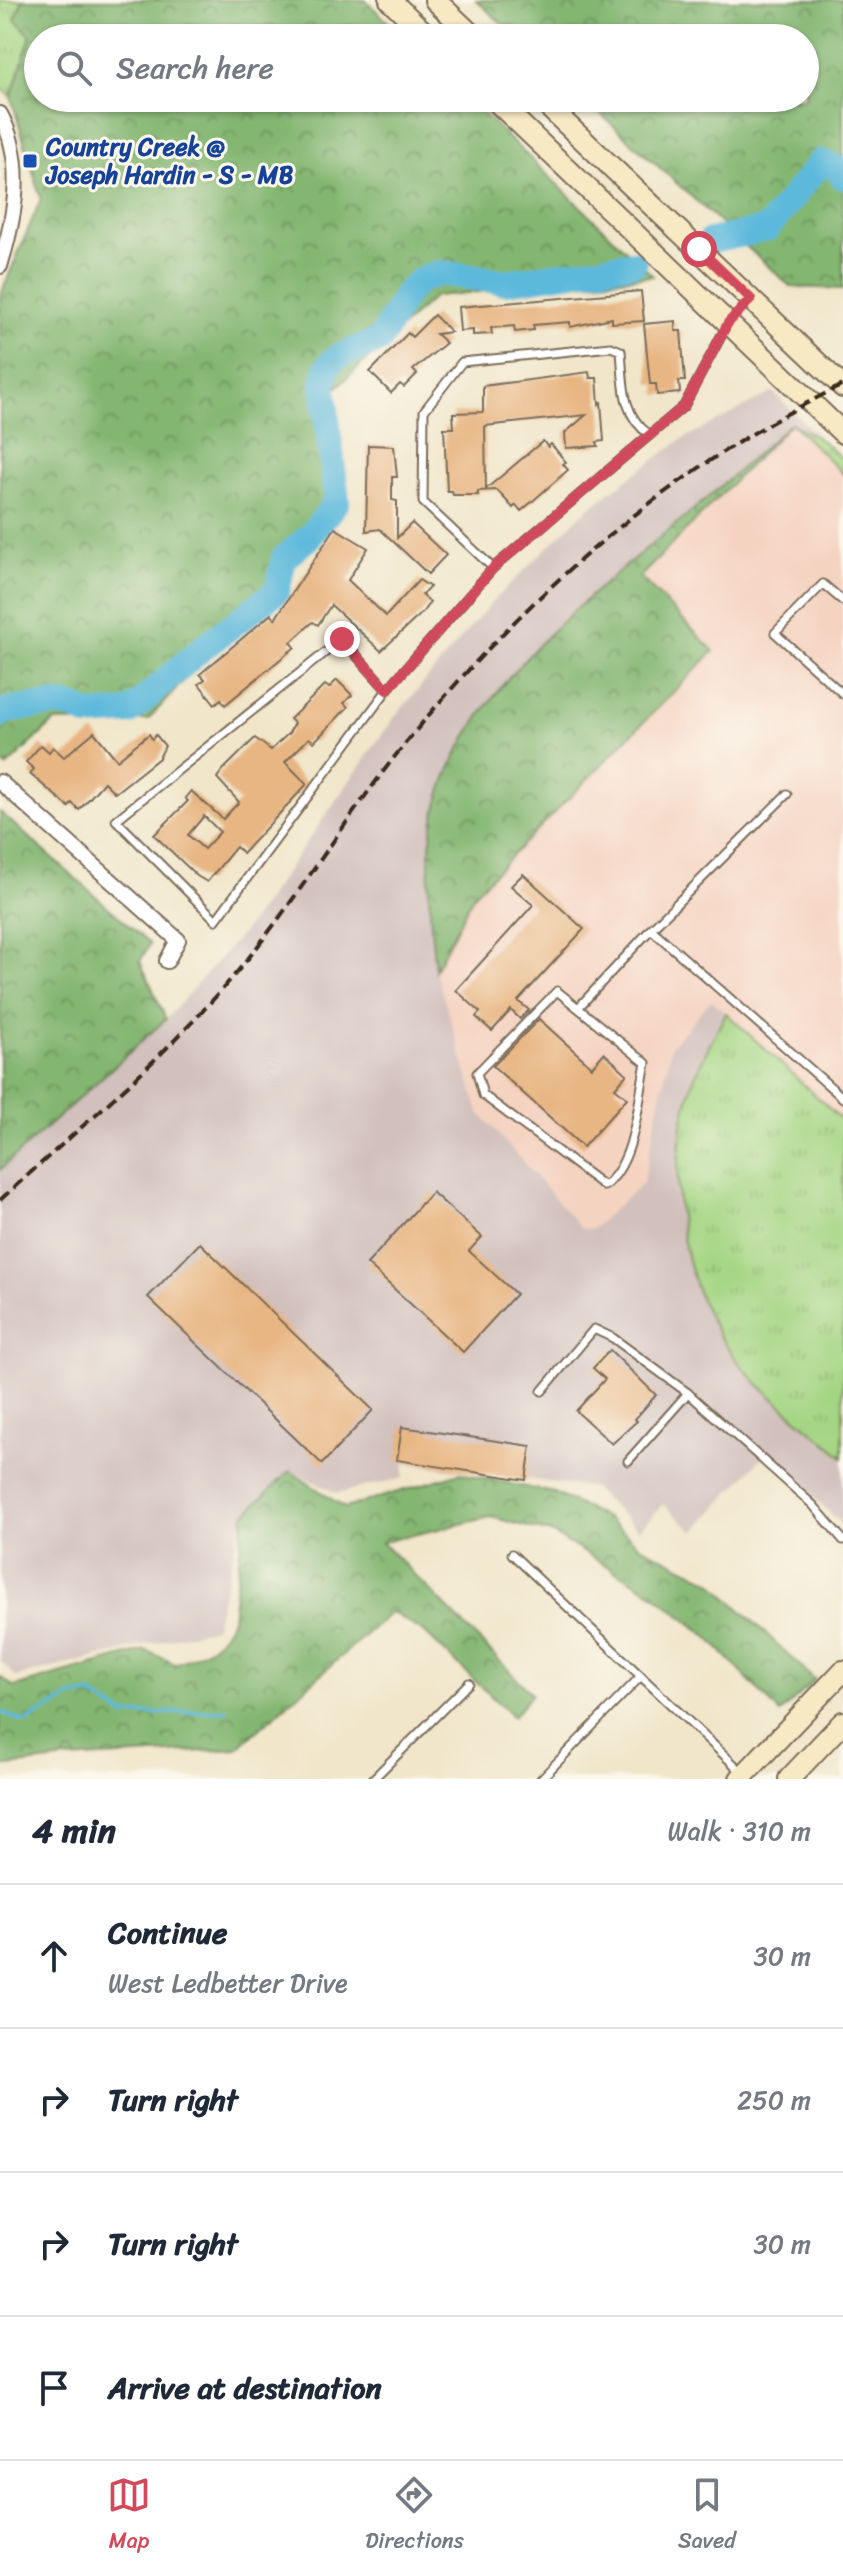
<!DOCTYPE html>
<meta charset="utf-8">
<style>
body{margin:0;font-family:Sriracha,sans-serif;background:#f6f6f7;color:#1f2937}
.stop{position:absolute;width:24px;height:24px;margin:-18px;border:6px solid #d1495b;border-radius:50%;background:#fff}
.stop.end{background:#d1495b;border-color:#fff;box-shadow:0 2px 8px #0008}
.list{margin:0;padding:0;list-style:none}
h2{display:flex;justify-content:space-between;align-items:center;height:104px;margin:0;padding:0 32px;font-size:34px}
h2 small{font-size:26px;font-weight:400;color:#747a83}
.list li{display:grid;grid-template-columns:52px 1fr auto;gap:24px;align-items:center;box-sizing:border-box;height:144px;padding:0 32px;border-top:2px solid #e0e1e3}
.list b{display:block;font-size:30px;white-space:nowrap}
.list p{margin:0;font-size:26px;white-space:nowrap;color:#747a83}
.list em{font-size:26px;font-style:normal;color:#747a83}
.icon{flex:none;width:44px;height:44px;fill:none;stroke:currentColor;stroke-width:2;stroke-linecap:round;stroke-linejoin:round}
.map{position:relative;flex:none;width:843px;height:1779px;overflow:hidden}
.search{position:absolute;background:#fff;box-shadow:0 2px 6px #0004;left:24px;right:24px;top:24px;height:88px;display:flex;align-items:center;gap:20px;box-sizing:border-box;padding:0 28px;border-radius:44px;color:#747a83;font-size:30px}
.sheet{height:680px;background:#fff}
nav{display:flex;justify-content:space-around;align-items:center;box-sizing:border-box;height:112px;border-top:2px solid #e0e1e3;background:#fff;font-size:22px;color:#747a83}
nav a{display:grid;justify-items:center;gap:4px}
nav .on{color:#d1495b}
.map>svg:first-child{display:block}
.built{fill:#f5d3c1}
.industrial{fill:#d1c0bc}
.grass{fill:url(#grass-tufts);stroke:#708050;stroke-width:2}
.forest{fill:url(#forest-crowns);stroke:#5f7048;stroke-width:2}
.lines{fill:none;stroke-linecap:round;stroke-linejoin:round}
.stream{stroke:#5db9db;stroke-width:4}
.river{stroke:#5db9db;stroke-width:26}
.building{fill:#e8b683;fill-rule:evenodd}
.service-casing{stroke:#7b6c5a;stroke-width:11}
.minor-casing{stroke:#7b6c5a;stroke-width:18}
.secondary-casing{stroke:#7b6c5a;stroke-width:24}
.service{stroke:#fff;stroke-width:7}
.minor{stroke:#fff;stroke-width:14}
.secondary{stroke:#f7e9c3;stroke-width:20}
.rail{stroke:#3b2a1e;stroke-width:4;stroke-dasharray:12 6;stroke-linecap:butt}
.route{stroke:#d1495b;stroke-width:10}
.transit-dot{fill:#1a4fb4;stroke:#fbf7ec;stroke-width:3}
.labels{text-anchor:middle;stroke-width:6;stroke-linejoin:round;paint-order:stroke}
.transit-label{font-size:24px;font-weight:bold;fill:#164399;stroke:#fbf7ec;text-anchor:start}
</style>
<div class="map">
<svg width="843" height="1779" viewBox="0 0 843 1779">
<defs>
<pattern id="grass-tufts" width="24" height="20" patternUnits="userSpaceOnUse" patternTransform="scale(2)"><rect width="24" height="20" fill="#a4d583"/><path d="M3 7l-1-3M5 7V3M7 7l1-3M15 17l-1-3M17 17v-4M19 17l1-3" fill="none" stroke="#8eb771"/></pattern>
<pattern id="forest-crowns" width="20" height="18" patternUnits="userSpaceOnUse" patternTransform="scale(2)"><rect width="20" height="18" fill="#83b671"/><path d="M2 6a3 3 0 1 1 6 0M12 15a3 3 0 1 1 6 0" fill="none" stroke="#6c945c"/></pattern>
</defs>
<rect width="100%" height="100%" fill="#fbf7ec"/>
<filter id="ink" filterUnits="userSpaceOnUse"><feTurbulence type="fractalNoise" baseFrequency=".0125" numOctaves="2"/><feDisplacementMap in="SourceGraphic" scale="16" xChannelSelector="R" yChannelSelector="G"/><feConvolveMatrix kernelMatrix="1 2 1 2 8 2 1 2 1" color-interpolation-filters="sRGB"/></filter>
<filter id="wash" filterUnits="userSpaceOnUse"><feTurbulence type="fractalNoise" baseFrequency=".006" numOctaves="4" result="noise"/><feDisplacementMap in="SourceGraphic" scale="32" xChannelSelector="R" yChannelSelector="G"/><feGaussianBlur stdDeviation="1.8" result="paint"/><feColorMatrix in="noise" values="0 0 0 0 0 0 0 0 0 0 0 0 0 0 0 0 0 1.4 0 .05"/><feComposite in="paint" operator="in"/></filter>
<g filter="url(#wash)">
<rect width="100%" height="100%" fill="#f1e6ca"/>
<polygon class="built" points="791,423 843,474 843,1121 711,1000 671,1046 643,1183 592,1229 582,1229 479,1112 435,970 474,894 714,651 639,577"/>
<polygon class="industrial" points="773,392 824,442 791,423 566,620 428,904 435,970 479,1112 582,1229 592,1229 643,1183 671,1046 711,1000 726,1013 692,1084 677,1159 682,1236 746,1372 843,1457 843,1526 767,1452 694,1532 663,1504 639,1530 593,1488 405,1463 403,1478 337,1493 290,1471 244,1515 214,1628 16,1677 0,1660 0,1170 166,1019 248,926 393,719 491,603 588,508 681,440"/>
<g class="grass">
<polygon points="0,0 23,0 15,19 31,35 11,97 0,86"/>
<polygon points="791,423 824,442 843,460 843,474"/>
<path d="M726 1013 843 1121V1457C812 1430 775 1403 747 1372 679 1298 662 1179 692 1085 700 1060 715 1036 726 1013Z"/>
</g>
<g class="forest">
<polygon points="23,0 365,0 405,38 38,38 38,98 467,98 653,276 435,296 334,390 344,504 148,720 54,722 6,767 0,761 0,296 41,199 11,97 31,36 15,19"/>
<polygon points="476,0 843,0 843,289 791,287 583,98 805,98 805,38 518,38"/>
<path d="M791 423 640 577 714 651 474 894 435 970C429 910 422 847 442 789 482 671 613 578 705 500 734 475 762 449 791 423Z"/>
<polygon points="0,812 150,944 140,961 166,1019 0,1170"/>
<path d="M290 1471 345 1508 460 1473 554 1493 607 1518 640 1546 709 1580 815 1680 780 1713 707 1636 648 1590 551 1533 491 1517 382 1542 532 1694 513 1717 424 1632 391 1612 237 1749 68 1759 0 1767V1677L14 1687 145 1650 175 1664C202 1653 222 1646 232 1618L244 1515Z"/>
</g>
<g class="lines">
<polyline class="stream" points="0,1712 25,1722 72,1696 90,1694 125,1715 227,1710"/>
<g class="river">
<polyline points="710,241 767,229 821,162 839,169 843,177"/>
<path d="M0 715 4 711C32 708 65 697 88 715L130 712 200 650 277 591 284 558 310 536 337 501 323 386 328 366 337 357 380 340 406 294 420 280 439 273 506 282 634 263"/>
</g>
</g>
<g id="blocks">
<g class="building">
<polygon points="641,291 644,321 612,323 612,318 570,327 570,322 558,323 533,325 534,330 515,332 514,326 491,328 492,334 473,335 473,330 460,331 458,307"/>
<polygon points="434,315 451,332 436,334 446,343 413,370 417,374 404,387 400,384 391,393 370,372 408,333 412,337"/>
<polygon points="675,321 675,331 681,331 685,381 679,381 680,393 657,395 656,384 650,384 644,324"/>
<polygon points="589,372 590,378 597,378 599,404 601,402 604,441 597,442 598,446 566,448 565,433 586,415 485,426 486,489 543,441 548,447 551,444 566,462 563,464 568,470 534,500 521,511 516,505 513,508 497,490 478,491 478,495 453,495 452,491 447,491 444,428 454,428 453,413 483,412 483,386"/>
<polygon points="368,445 394,446 397,477 392,477 392,500 397,501 397,538 412,523 446,555 428,574 380,529 366,531"/>
<polygon points="335,528 368,548 348,580 386,616 419,580 430,587 422,595 430,602 422,613 381,651 331,605 318,625 313,622 291,642 295,647 225,705 221,699 215,704 199,684 205,679 200,674 271,614 275,619"/>
<path d="M337 680 352 695 344 703 348 707 314 742 309 738 285 762 307 784 243 853 236 847 207 882 197 876 154 835 188 801 185 798 191 791 223 819 239 802 217 778 222 771 255 738 271 750 289 733 294 723 290 719 325 685 329 688ZM204 816 220 832 204 849 188 835Z"/>
<polygon points="94,732 117,760 149,734 152,739 156,735 165,746 159,758 115,793 104,782 79,810 72,803 69,807 30,774 34,769 26,762 41,745 49,752 53,747 64,757"/>
<polygon points="523,874 584,929 518,1001 529,1010 520,1019 511,1010 492,1031 476,1017 480,1012 456,990 533,905 511,886"/>
<polygon points="539,1019 592,1067 604,1053 627,1074 615,1088 627,1098 583,1147 493,1066"/>
<polygon points="432,1192 482,1237 469,1251 516,1294 463,1352 367,1264"/>
<polygon points="200,1243 373,1410 322,1464 148,1297"/>
<polygon points="610,1350 656,1395 635,1419 637,1421 612,1444 576,1411 605,1379 593,1368"/>
<polygon points="402,1427 531,1446 526,1480 397,1460"/>
</g>
</g>
</g>
<g filter="url(#ink)">
<use href="#blocks" fill-opacity="0" stroke="#7b6c5a" stroke-width="2"/>
<g class="lines">
<defs>
<g id="service">
<path d="M493 568 423 502 424 411 462 362 611 347 621 351C624 384 621 415 650 435"/>
<polyline points="843,601 823,584 775,633 843,694"/>
<polyline points="387,690 342,639 116,820 216,920 387,690 493,568 684,406 727,325"/>
<polyline points="651,929 787,794"/>
<path d="M557 991 646 1063C638 1099 636 1164 604 1186L483 1095 477 1073Z"/>
<polyline points="579,1007 651,929 843,1098"/>
<polyline points="542,1391 594,1329 613,1338 688,1393"/>
<polyline points="628,1461 688,1393 813,1505 843,1540"/>
<polyline points="512,1554 743,1773"/>
<polyline points="373,1779 469,1683"/>
<polyline points="541,1779 641,1676"/>
</g>
<g id="minor">
<path d="M0 114C26 162 15 217 0 266"/>
<polyline points="0,782 178,940 167,961"/>
</g>
<g id="secondary">
<polyline points="390,0 430,38"/>
<polyline points="435,0 475,38"/>
<polyline points="493,98 843,433"/>
<polyline points="539,98 843,387"/>
<polyline points="740,1779 843,1671"/>
<polyline points="789,1779 843,1722"/>
</g>
</defs>
<use href="#service" class="service-casing"/>
<use href="#minor" class="minor-casing"/>
<use href="#secondary" class="secondary-casing"/>
<use href="#service" class="service"/>
<use href="#minor" class="minor"/>
<use href="#secondary" class="secondary"/>
<path class="rail" d="M0 1200C86 1122 178 1047 250 956 302 891 345 820 396 755 518 602 665 470 843 385"/>
</g>
</g>
<g class="lines" filter="url(#ink)">
<polyline class="route" points="342,639 387,690 493,568 684,406 728,323 751,299 699,249"/>
</g>
<rect class="transit-dot" x="22" y="153" width="16" height="16" rx="4"/>
<g class="labels">
<g class="transit-label">
<text x="46" y="155">Country Creek @<tspan x="46" dy="28">Joseph Hardin - S - MB</tspan></text>
</g>
</g>
</svg>
<div class="stop" style="left:699px;top:249px"></div>
<div class="stop end" style="left:342px;top:639px"></div>
<div class="search"><svg class="icon" aria-label="search" viewBox="0 0 24 24"><circle cx="10" cy="10" r="6"/><path d="M15 15l6 6"/></svg>Search here</div>
</div>
<section class="sheet">
<h2>4 min<small>Walk · 310 m</small></h2>
<ul class="list">
<li><svg class="icon" aria-label="ahead" viewBox="0 0 24 24"><path d="M12 20V5M6 11l6-6 6 6"/></svg><div><b>Continue</b><p>West Ledbetter Drive</p></div><em>30 m</em></li>
<li><svg class="icon" aria-label="right" viewBox="0 0 24 24"><path d="M7 20v-9h11M14 6l5 5-5 5"/></svg><div><b>Turn right</b></div><em>250 m</em></li>
<li><svg class="icon" aria-label="right" viewBox="0 0 24 24"><path d="M7 20v-9h11M14 6l5 5-5 5"/></svg><div><b>Turn right</b></div><em>30 m</em></li>
<li><svg class="icon" aria-label="arrive" viewBox="0 0 24 24"><path d="M6 21V4h12l-3 4 3 4H6"/></svg><div><b>Arrive at destination</b></div></li>
</ul>
</section>
<nav>
<a class="on"><svg class="icon" aria-label="map" viewBox="0 0 24 24"><path d="M3 6l6-2 6 2 6-2v14l-6 2-6-2-6 2zM9 4v14M15 6v14"/></svg>Map</a>
<a><svg class="icon" aria-label="directions" viewBox="0 0 24 24"><path d="M12 3l9 9-9 9-9-9zM9 14v-3h6M13 9l2 2-2 2"/></svg>Directions</a>
<a><svg class="icon" aria-label="saved" viewBox="0 0 24 24"><path d="M7 4h10v16l-5-4-5 4z"/></svg>Saved</a>
</nav>
